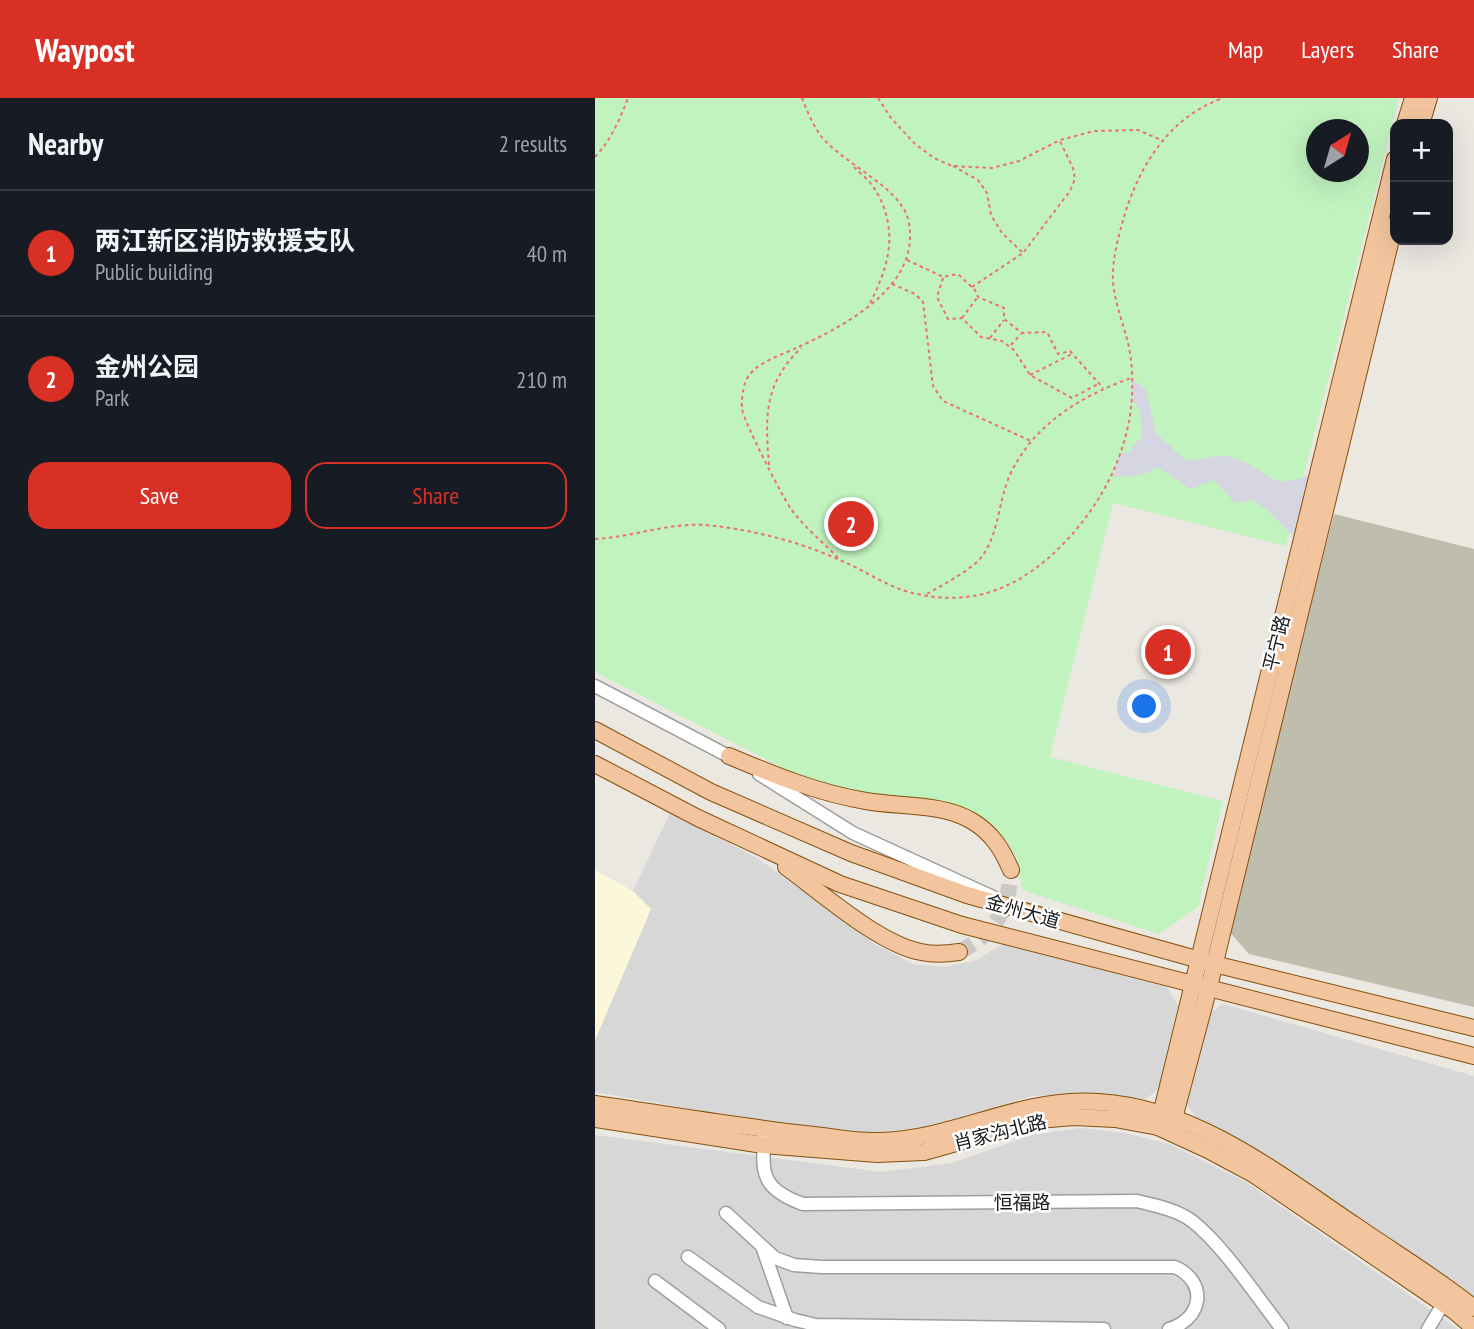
<!DOCTYPE html>
<meta charset="utf-8">
<style>
body{margin:0;font-family:"PT Sans Narrow","Noto Sans SC",sans-serif;background:#20242c;color:#f1f3f6}
.controls{position:absolute;right:21px;top:21px;display:grid;overflow:hidden;border-radius:14px;box-shadow:0 7px 28px #0002}
.controls button{width:63px;height:63px;display:grid;place-items:center;padding:0;border:0;border-bottom:2px solid #363941;background:#171b24;color:#f1f3f6;font:35px sans-serif}
.compass{position:absolute;left:711px;top:21px;width:63px;height:63px;border-radius:50%;background:#171b24;box-shadow:0 7px 28px #0002;rotate:37deg}
.you{position:absolute;left:550px;top:609px;width:24px;height:24px;margin:-18px;border:5px solid #fff;border-radius:50%;background:#1a73e8;box-shadow:0 0 0 10px #1a73e833}
.badge{display:grid;place-items:center;width:46px;height:46px;border-radius:50%;background:#d93025;color:#fff;font-size:23px;font-weight:700}
.pin{position:absolute;translate:-50% -50%;border:4px solid #fff;box-shadow:0 2px 7px #0006}
.list{margin:0;padding:0;list-style:none}
h2{display:flex;justify-content:space-between;align-items:center;height:91px;margin:0;padding:0 28px;font-size:30px}
h2 small{font-size:23px;font-weight:400;color:#9ea1a6}
.list li{display:grid;grid-template-columns:46px 1fr auto;gap:21px;align-items:center;box-sizing:border-box;height:126px;padding:0 28px;border-top:2px solid #363941}
.list b{display:block;font-size:26px;white-space:nowrap}
.list p{margin:0;font-size:23px;white-space:nowrap;color:#9ea1a6}
.list em{font-size:23px;font-style:normal;color:#9ea1a6}
.actions{display:flex;gap:14px;padding:21px 28px}
.actions a{flex:1;padding:16px 0;border:2px solid #d93025;border-radius:21px;text-align:center;font-size:24px;color:#d93025}
.actions .main{background:#d93025;color:#fff}
.map{position:relative;flex:none;width:879px;height:1231px;overflow:hidden}
header{display:flex;align-items:center;gap:42px;box-sizing:border-box;height:98px;padding:0 35px;background:#d93025;color:#fff}
header strong{font-size:33px}
nav{display:flex;gap:38px;margin-inline-start:auto;font-size:24px}
main{display:flex}
aside{flex:1;background:#171b24}
.map>svg:first-child{display:block}
.residential{fill:#d8d7d7}
.education{fill:#fbf8d9}
.construction{fill:#bfbdad}
.park{fill:#c1f3bf;fill-rule:evenodd}
.plaza{fill:#d5d6e1}
.lines{fill:none;stroke-linecap:round;stroke-linejoin:round}
.major-tunnel{stroke:#ccc8c3;stroke-width:16;stroke-dasharray:16 8;stroke-linecap:butt}
.minor-casing{stroke:#9e9e9e;stroke-width:15}
.major-casing{stroke:#84500c;stroke-width:18}
.path{stroke:#ed7070;stroke-width:2;stroke-dasharray:3.5 3.5;stroke-linecap:butt}
.minor{stroke:#fff;stroke-width:12}
.major{stroke:#f3c59e;stroke-width:16}
.labels{text-anchor:middle;stroke-width:5;stroke-linejoin:round;paint-order:stroke}
.street-label{font-size:19px;fill:#1a1a1a;stroke:#fff}
</style>
<header>
<strong>Waypost</strong>
<nav><a>Map</a><a>Layers</a><a>Share</a></nav>
</header>
<main>
<aside>
<h2>Nearby<small>2 results</small></h2>
<ul class="list">
<li><span class="badge">1</span><div><b>两江新区消防救援支队</b><p>Public building</p></div><em>40 m</em></li>
<li><span class="badge">2</span><div><b>金州公园</b><p>Park</p></div><em>210 m</em></li>
</ul>
<div class="actions"><a class="main">Save</a><a>Share</a></div>
</aside>
<div class="map">
<svg width="879" height="1231" viewBox="0 0 879 1231">
<rect width="100%" height="100%" fill="#ebe7e1"/>
<g class="residential">
<polygon points="75,715 164,761 283,848 318,866 350,869 382,862 408,846 572,889 583,907 563,992 549,1002 521,997 482,995 438,998 328,1029 281,1035 170,1024 0,994 0,942 56,811 38,793"/>
<polygon points="628,906 879,978 879,1199 668,1057 602,1021 591,1005 614,916"/>
<polygon points="485,1030 531,1035 574,1046 651,1084 863,1231 0,1231 0,1037 286,1074 357,1065 437,1037"/>
</g>
<polygon class="education" points="0,772 38,793 56,811 0,942"/>
<polygon class="construction" points="739,416 879,451 879,909 654,856 633,832"/>
<path class="park" d="M0 0H804L691 448 518 405 455 659 628 703 603 809 564 836 427 792 423 764 414 746 398 727 379 714 356 706 273 697 238 689 190 671 0 574ZM722 32H764V74H722Z"/>
<polygon class="plaza" points="537,280 551,292 561,335 589,361 594,363 629,357 650,364 680,382 691,384 722,375 705,445 672,412 658,402 640,405 619,382 595,391 562,369 547,377 517,379 526,354 532,356 547,338 545,311 536,301"/>
<g class="lines">
<path class="major-tunnel" d="M364 854C400 835 414 812 416 772"/>
<defs>
<g id="minor">
<polyline points="0,588 139,661"/>
<polyline points="164,676 258,735 398,799"/>
<path d="M170 1038C165 1077 169 1092 208 1106L542 1103C561 1108 581 1111 597 1123 628 1147 662 1199 687 1231"/>
<path d="M131 1115 180 1160 199 1167 226 1169H580C613 1184 608 1221 574 1231"/>
<polyline points="168,1151 192,1220"/>
<polyline points="93,1159 163,1209 200,1222 221,1227 509,1231"/>
<polyline points="60,1183 124,1231"/>
<polyline points="833,1231 848,1206"/>
</g>
<g id="major">
<polyline points="810,26 818,0"/>
<polyline points="826,26 834,0"/>
<polyline points="0,632 116,694 256,755 372,797 619,866 879,930"/>
<path d="M134 658C179 677 223 695 271 703 305 709 347 705 377 723 397 735 407 751 416 772"/>
<polyline points="0,666 103,720 245,786 367,827 879,958"/>
<path d="M191 769C227 795 284 846 326 854 340 857 351 856 364 854"/>
<path d="M0 1006C70 1016 140 1028 210 1036 234 1038 260 1044 284 1043 350 1042 410 1008 475 1004 585 997 675 1070 761 1128 800 1155 842 1180 879 1210"/>
<polyline points="0,1021 168,1047 282,1056 329,1054 443,1022 479,1019 520,1021 563,1029 613,1052 658,1076 859,1213 879,1230"/>
<polyline points="577,1028 614,889 800,125"/>
<polyline points="563,1029 800,61"/>
</g>
</defs>
<use href="#minor" class="minor-casing"/>
<use href="#major" class="major-casing"/>
<g class="path">
<path d="M207 0C212 13 218 27 226 38 247 65 305 89 313 121 329 187 250 228 201 250 185 258 157 265 150 285 148 291 146 304 147 311 149 324 187 398 196 411 209 429 229 445 244 461"/>
<polyline points="283,0 296,20 320,46 339,60 357,68 397,70 424,63 465,42 499,33 543,32 566,42"/>
<path d="M0 59C16 42 25 21 33 0"/>
<polyline points="358,68 383,82 392,95 396,117 407,135 428,155"/>
<path d="M259 69C266 76 276 84 281 93 305 134 293 171 273 209"/>
<polyline points="312,162 348,179 363,176 380,192 383,199 409,210 409,221 427,235 452,234 463,256 475,253 508,290"/>
<polyline points="348,180 342,199 353,221 367,220 386,239 407,243 419,252 435,277 477,300 503,286"/>
<polyline points="297,186 320,196 328,204 338,288 348,303 436,343"/>
<polyline points="377,189 428,155 475,93 480,81 478,70 465,43"/>
<polyline points="367,220 382,200"/>
<polyline points="395,240 409,222"/>
<polyline points="416,247 426,236"/>
<polyline points="435,277 477,256"/>
<path d="M174 367C170 318 169 286 206 250"/>
<path d="M0 441C40 439 80 422 120 428 163 433 208 445 247 463 269 472 291 488 314 494 377 511 426 490 470 444 508 404 534 353 537 298 538 280 537 262 533 245 528 225 520 205 518 184 517 165 522 144 527 126 542 71 572 20 628 0"/>
<path d="M332 496C349 486 367 477 382 464 403 444 403 405 414 379 437 327 486 298 536 280"/>
</g>
<use href="#minor" class="minor"/>
<use href="#major" class="major"/>
</g>
<g class="labels">
<g class="street-label">
<text transform="translate(681 545) rotate(-76)" y="7">平宁路</text>
<text transform="translate(428 813) rotate(16)" y="7">金州大道</text>
<text transform="translate(405 1034) rotate(-14)" y="7">肖家沟北路</text>
<text x="427" y="1111">恒福路</text>
</g>
</g>
</svg>
<div class="controls">
<button>+</button>
<button>−</button>
</div>
<svg class="compass" viewBox="-18 -18 36 36"><path d="M0-13l5 13h-10z" fill="#e53935"/><path d="M0 13l5-13h-10z" fill="#9ea1a6"/></svg>
<div class="you"></div>
<div class="pin badge" style="left:573px;top:554px">1</div>
<div class="pin badge" style="left:256px;top:426px">2</div>
</div>
</main>
